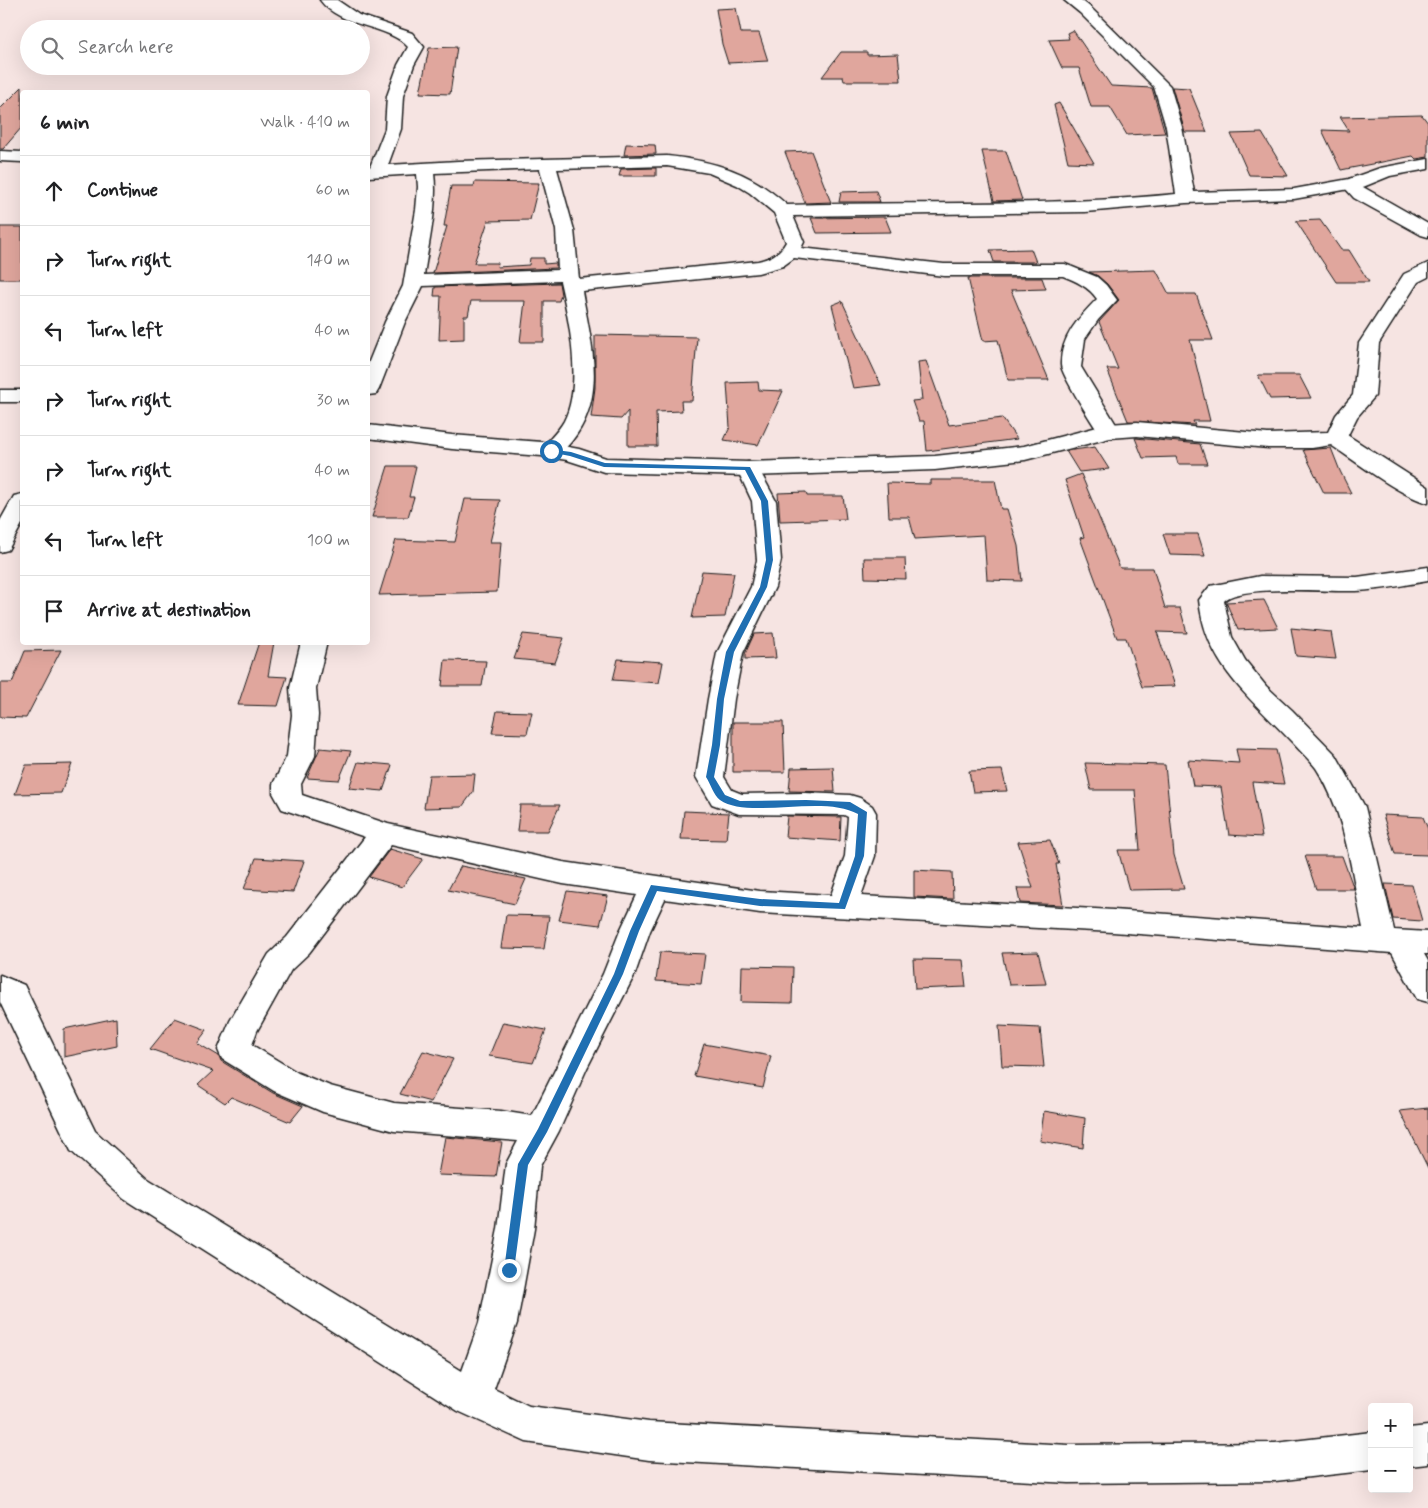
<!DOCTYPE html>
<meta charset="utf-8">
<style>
body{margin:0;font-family:Mynerve,sans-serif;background:#f2f2f2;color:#202124}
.controls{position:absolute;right:15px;bottom:15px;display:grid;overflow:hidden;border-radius:5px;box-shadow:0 5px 20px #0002}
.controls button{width:45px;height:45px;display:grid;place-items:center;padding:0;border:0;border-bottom:1px solid #e0e0e0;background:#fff;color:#202124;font:25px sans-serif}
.stop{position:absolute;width:15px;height:15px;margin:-11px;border:4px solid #1f6fb2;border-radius:50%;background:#fff}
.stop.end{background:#1f6fb2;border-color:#fff;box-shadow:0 1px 5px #0008}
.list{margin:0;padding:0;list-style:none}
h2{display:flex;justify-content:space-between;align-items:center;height:65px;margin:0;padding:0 20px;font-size:21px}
h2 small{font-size:16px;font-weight:400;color:#757577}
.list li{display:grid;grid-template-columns:32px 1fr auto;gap:15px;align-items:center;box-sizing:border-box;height:70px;padding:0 20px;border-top:1px solid #e0e0e0}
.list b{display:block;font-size:19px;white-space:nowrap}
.list em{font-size:16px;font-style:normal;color:#757577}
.icon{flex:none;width:28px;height:28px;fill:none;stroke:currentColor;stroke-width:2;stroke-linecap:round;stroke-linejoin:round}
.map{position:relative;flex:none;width:1428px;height:1508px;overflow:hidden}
.search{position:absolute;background:#fff;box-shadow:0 5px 20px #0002;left:20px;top:20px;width:350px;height:55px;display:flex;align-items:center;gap:12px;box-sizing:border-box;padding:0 18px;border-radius:28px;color:#757577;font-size:19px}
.panel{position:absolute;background:#fff;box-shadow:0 5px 20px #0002;left:20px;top:90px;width:350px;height:555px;border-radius:5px}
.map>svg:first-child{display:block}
.building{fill:#e0a69d;stroke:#1c1c1c}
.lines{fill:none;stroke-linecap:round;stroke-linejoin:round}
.minor-casing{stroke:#1c1c1c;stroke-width:3}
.major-casing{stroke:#1c1c1c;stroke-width:3}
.minor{fill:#fff;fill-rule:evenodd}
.major{fill:#fff;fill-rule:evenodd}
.route{fill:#1f6fb2}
</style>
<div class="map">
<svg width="1428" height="1508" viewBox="0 0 1428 1508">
<rect width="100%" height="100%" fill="#f6e4e2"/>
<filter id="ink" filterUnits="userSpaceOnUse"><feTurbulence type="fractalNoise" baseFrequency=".02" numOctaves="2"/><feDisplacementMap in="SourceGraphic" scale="10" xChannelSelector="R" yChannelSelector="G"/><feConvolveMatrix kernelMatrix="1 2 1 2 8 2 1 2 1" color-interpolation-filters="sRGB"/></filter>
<g filter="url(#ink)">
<g class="building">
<polygon points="736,8 741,33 759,33 768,61 728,63 722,44 716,9"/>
<polygon points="1073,30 1111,86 1152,88 1165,133 1127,135 1110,107 1091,107 1079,68 1062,68 1049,40 1069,39 1067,33"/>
<polygon points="457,47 450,94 420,93 429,48"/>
<polygon points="841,52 867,52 867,55 898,54 901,81 844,81 843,77 822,77"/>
<polygon points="22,87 22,127 3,149 0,149 0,109"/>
<polygon points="1172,87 1189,88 1207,132 1185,132"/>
<polygon points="1059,103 1094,163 1068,162 1054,105"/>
<polygon points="1422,115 1428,123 1428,157 1416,159 1413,156 1341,170 1322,130 1349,131 1340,117"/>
<polygon points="1262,133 1288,176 1249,175 1231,134"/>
<polygon points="626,144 655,145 656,154 624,155"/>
<polygon points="811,151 830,200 831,202 805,203 785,152"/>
<polygon points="982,151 1006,151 1022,200 994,201"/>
<polygon points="656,168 656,176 619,176 621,169"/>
<polygon points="475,182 539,183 530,220 488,221 474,263 498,263 497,267 529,265 530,258 544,258 544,264 556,263 556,268 433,273 447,226 444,226 451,186 474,186"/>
<polygon points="876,191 880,202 839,202 841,192"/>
<polygon points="885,217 891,232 817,233 811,218"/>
<polygon points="1320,220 1341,250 1349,250 1369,282 1336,282 1296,221"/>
<rect x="0" y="227" width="22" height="52"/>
<polygon points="1031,249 1036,262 994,262 990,250"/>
<polygon points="1156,270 1169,294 1196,294 1213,340 1190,340 1210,421 1193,421 1195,425 1128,421 1107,369 1118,369 1099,322 1119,300 1107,284 1098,276 1089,272"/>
<polygon points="968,278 1042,278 1046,289 1011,290 1049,380 1008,380 998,340 983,341"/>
<polygon points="559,283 561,295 559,301 544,301 544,342 520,342 525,301 471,301 468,316 464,316 464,339 439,340 441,296 434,296 435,287"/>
<polygon points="842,301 881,385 853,388 832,305"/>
<polygon points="595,335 697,337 692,401 681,401 682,411 656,412 657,446 628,446 628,411 621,419 591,417 595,388"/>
<polygon points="926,361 949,425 1002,418 1017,439 927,451 924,421 919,421 912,401 922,400 918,362"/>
<polygon points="1258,375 1299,375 1311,398 1270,399"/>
<polygon points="758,382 759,390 783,391 758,445 724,440 730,427 727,383"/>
<polygon points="1135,438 1200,444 1207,464 1178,464 1176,457 1143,458"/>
<polygon points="1095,447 1109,469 1079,472 1066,451"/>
<polygon points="1331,448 1340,471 1351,493 1324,493 1303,450"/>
<polygon points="388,466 416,466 409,497 414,497 408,517 372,517"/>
<polygon points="1081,474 1120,568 1153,568 1165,608 1180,608 1187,633 1157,632 1175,686 1142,687 1126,638 1117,638 1080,538 1084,537 1065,480"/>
<polygon points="930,480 995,480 1001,509 1007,509 1018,546 1022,581 987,580 984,535 915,539 909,517 889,517 887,483 930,484"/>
<polygon points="806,492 807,496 843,496 846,519 780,521 778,493"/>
<polygon points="465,499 500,500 490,542 501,542 497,592 379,595 396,540 455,542"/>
<polygon points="1163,534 1198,534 1205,556 1170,555"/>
<polygon points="864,558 905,558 906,579 865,578"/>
<polygon points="702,571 734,573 725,617 692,618"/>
<polygon points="1264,600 1278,628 1238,630 1226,602"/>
<polygon points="1291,628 1331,632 1336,659 1296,656"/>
<polygon points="773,633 776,658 745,659 745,654 754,634"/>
<polygon points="523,634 564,638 555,663 514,659"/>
<polygon points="259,642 274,642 268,676 287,677 278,706 238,705"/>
<polygon points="61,650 26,718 0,717 0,683 12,683 25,651"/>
<polygon points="618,659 663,662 659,683 613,680"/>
<polygon points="445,660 486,661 482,686 442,686"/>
<polygon points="497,711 532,712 527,734 492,733"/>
<polygon points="733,722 783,722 785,772 733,772"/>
<polygon points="320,748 351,751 339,780 307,778"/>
<polygon points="1236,749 1276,750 1284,784 1252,782 1262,837 1229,835 1221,787 1193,786 1188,760 1239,763"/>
<polygon points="358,762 392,765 383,791 349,788"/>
<polygon points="1085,763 1165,765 1174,855 1184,889 1129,890 1118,850 1140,850 1135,790 1091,790"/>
<polygon points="72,764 61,793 15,794 26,765"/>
<polygon points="833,767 835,792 789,791 791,768"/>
<polygon points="1002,770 1007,791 973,792 969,771"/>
<polygon points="475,774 473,792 462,807 424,808 429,775"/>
<polygon points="520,805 560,805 548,831 517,831"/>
<polygon points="684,811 729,813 726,840 681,839"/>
<polygon points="1383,815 1423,817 1428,829 1428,855 1395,854"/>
<polygon points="787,816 841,817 840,841 785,837"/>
<polygon points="1050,840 1059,864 1056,864 1063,905 1020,903 1017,888 1033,888 1018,842"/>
<polygon points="390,849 423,859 402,887 369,877"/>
<polygon points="1305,856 1342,856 1354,889 1316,889"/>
<polygon points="256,858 304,861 293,892 244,889"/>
<polygon points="461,866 526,879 515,904 448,890"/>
<polygon points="914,870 952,872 953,899 914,897"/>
<polygon points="1385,884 1412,885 1422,921 1393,919"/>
<polygon points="567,891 608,896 600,925 559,920"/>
<polygon points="506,915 549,916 544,949 501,948"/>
<polygon points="660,952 705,954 701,984 656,981"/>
<polygon points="1038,952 1046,984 1009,985 1002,953"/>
<polygon points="913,959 963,960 966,987 915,989"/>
<polygon points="742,966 793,967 792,1003 741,1002"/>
<polygon points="116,1018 117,1046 64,1057 64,1029"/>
<polygon points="175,1018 207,1030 197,1043 219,1056 221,1061 273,1093 303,1106 290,1122 231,1097 225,1103 198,1085 213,1071 150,1049"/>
<polygon points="503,1022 546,1030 533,1063 489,1056"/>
<polygon points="999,1026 1040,1028 1044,1067 1002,1066"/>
<polygon points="704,1044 771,1056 763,1088 694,1076"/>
<polygon points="423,1051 453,1059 431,1102 400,1094"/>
<polygon points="1428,1108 1428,1168 1400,1111"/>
<polygon points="1044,1111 1085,1118 1083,1148 1040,1141"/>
<polygon points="445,1137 502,1142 496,1177 438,1175"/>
</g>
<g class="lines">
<defs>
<g id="minor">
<path d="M320 0H337L359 15 412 33 424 47 414 65 403 96 401 129 388 165 458 161 667 156C715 161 751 172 787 205 917 201 1047 207 1176 194L1166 127 1154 87 1080 13 1064 0H1081L1090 7 1170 86 1182 127 1194 192 1294 189 1355 178 1361 179 1364 183 1361 187 1355 188 1294 199 1186 203 1085 212 793 216 804 242 801 248 944 264H1065L1097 277 1106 285 1117 300 1098 320 1085 339 1081 367 1120 431 1117 436 1109 438 1101 436C1094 426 1061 374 1061 365 1060 338 1079 317 1097 299 1089 287 1076 281 1063 276H944L794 258 783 266 758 273 582 291C591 343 608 397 571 442 562 452 558 459 543 456L540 451C547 441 558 432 564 421 583 384 569 320 560 281L423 286 405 322 379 389 376 394 368 395V364L385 322 403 286 416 210 418 187 417 174 368 177V167H370L385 129 387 96 398 65 408 47C390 25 340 28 320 0ZM667 166 709 173 737 185 750 193 774 213 786 242C779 254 771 258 758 261L579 279 574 230 557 169ZM540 169 556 230 558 270 424 275C429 241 438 206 434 173Z"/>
<polygon points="0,151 22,152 22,162 0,161"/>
<path d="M1336 431 1344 433 1428 487V503C1400 496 1354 460 1328 443L1325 438 1328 433Z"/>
<path d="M748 462 756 464 776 501 781 560 775 587 743 653 734 699 724 777 732 790 742 794 805 793 850 795 860 798 872 806 876 813 875 856 861 896 1113 910 1363 928C1352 875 1346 813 1316 768 1309 759 1300 751 1293 743 1250 697 1206 666 1199 600L1210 586 1260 576 1357 577 1428 567V581C1404 585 1380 590 1356 591 1330 592 1239 584 1224 601L1232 637 1245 660 1266 686 1292 710 1336 755 1365 807 1394 930 1428 932V954H1424L1428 961V1002L1417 999 1392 953 1113 932 760 913 665 899 650 931 635 974 587 1068 559 1131 540 1166 534 1229 517 1323 494 1389 529 1406 649 1422 1069 1445 1275 1443 1372 1432V1470L1275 1481 1069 1483 649 1460 526 1442 458 1411 124 1199 71 1151 0 1002V975L24 985 95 1131 148 1179 462 1371 479 1323 498 1229 506 1164 518 1141 394 1131 323 1112 274 1091 222 1059 218 1050 230 1021 269 954 287 937 365 837 282 809 273 793V784L287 756 292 715 290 688 301 642H327L316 688 318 715 315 756 301 784 302 795 388 824 563 862 760 891 831 895 845 856 848 817 844 815 739 814 712 804 696 777 708 699 717 653 751 587 757 560 752 501 737 469 740 464ZM391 845 563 884 637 895 620 931 603 974 532 1116 501 1111 394 1103 330 1086 298 1073 252 1045 257 1031 291 970 309 953Z"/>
<polygon points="22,494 22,524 8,550 0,552 0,521 14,496"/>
<polygon points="1428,1426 1428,1464 1409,1466 1409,1428"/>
</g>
<g id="major">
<polygon points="1428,159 1428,169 1390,176 1363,187 1428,224 1428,237 1421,235 1354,198 1345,188 1349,179 1380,168"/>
<polygon points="1428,263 1428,277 1418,282 1379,343 1375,396 1357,417 1344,443 1312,448 1268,448 1137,436 1110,438 1025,460 935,470 748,476 604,472 567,460 542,456 452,449 368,438 368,425 452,435 542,442 579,449 606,458 748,462 935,456 1024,446 1109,424 1137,422 1268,434 1328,432 1336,415 1353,395 1359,343 1404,274"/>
<rect x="0" y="390" width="22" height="12"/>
</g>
</defs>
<use href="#minor" class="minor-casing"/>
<use href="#major" class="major-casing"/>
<use href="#minor" class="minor"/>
<use href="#major" class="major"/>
</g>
</g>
<path class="route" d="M549 449 571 452 605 463 750 467 768 501 773 560 767 587 734 652 724 699 720 745 714 777 725 795 740 801 806 800 850 802 867 812 864 856 845 909 760 906 657 891 639 931 623 974 547 1132 528 1165 514 1270 509 1275 504 1270 518 1164 538 1129 614 974 630 931 651 885 760 899 839 903 855 856 858 814C823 794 748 820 720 800 714 796 710 783 706 777L712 745 717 699 726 652 760 587 766 560 761 501 745 470 604 467 570 456 549 452Z"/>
</svg>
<div class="controls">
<button>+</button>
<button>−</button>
</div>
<div class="stop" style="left:551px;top:451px"></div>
<div class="stop end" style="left:509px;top:1270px"></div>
<div class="search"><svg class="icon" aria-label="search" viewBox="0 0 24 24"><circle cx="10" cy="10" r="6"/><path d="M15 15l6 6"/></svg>Search here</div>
<section class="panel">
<h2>6 min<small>Walk · 410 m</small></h2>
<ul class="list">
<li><svg class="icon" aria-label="ahead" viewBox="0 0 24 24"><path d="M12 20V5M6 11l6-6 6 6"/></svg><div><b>Continue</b></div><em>60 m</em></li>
<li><svg class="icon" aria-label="right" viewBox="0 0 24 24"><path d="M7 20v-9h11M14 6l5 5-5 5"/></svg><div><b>Turn right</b></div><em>140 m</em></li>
<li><svg class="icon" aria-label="left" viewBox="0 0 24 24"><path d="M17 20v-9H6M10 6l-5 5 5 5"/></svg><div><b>Turn left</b></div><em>40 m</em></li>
<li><svg class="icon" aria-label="right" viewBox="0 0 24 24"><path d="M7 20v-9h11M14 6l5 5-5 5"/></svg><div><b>Turn right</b></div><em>30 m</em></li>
<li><svg class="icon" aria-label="right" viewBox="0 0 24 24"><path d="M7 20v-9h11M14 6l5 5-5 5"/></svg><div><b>Turn right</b></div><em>40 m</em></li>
<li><svg class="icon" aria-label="left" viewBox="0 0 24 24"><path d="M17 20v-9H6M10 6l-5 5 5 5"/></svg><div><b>Turn left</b></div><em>100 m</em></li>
<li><svg class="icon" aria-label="arrive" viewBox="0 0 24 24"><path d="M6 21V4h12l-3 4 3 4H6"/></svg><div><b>Arrive at destination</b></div></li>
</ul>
</section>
</div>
